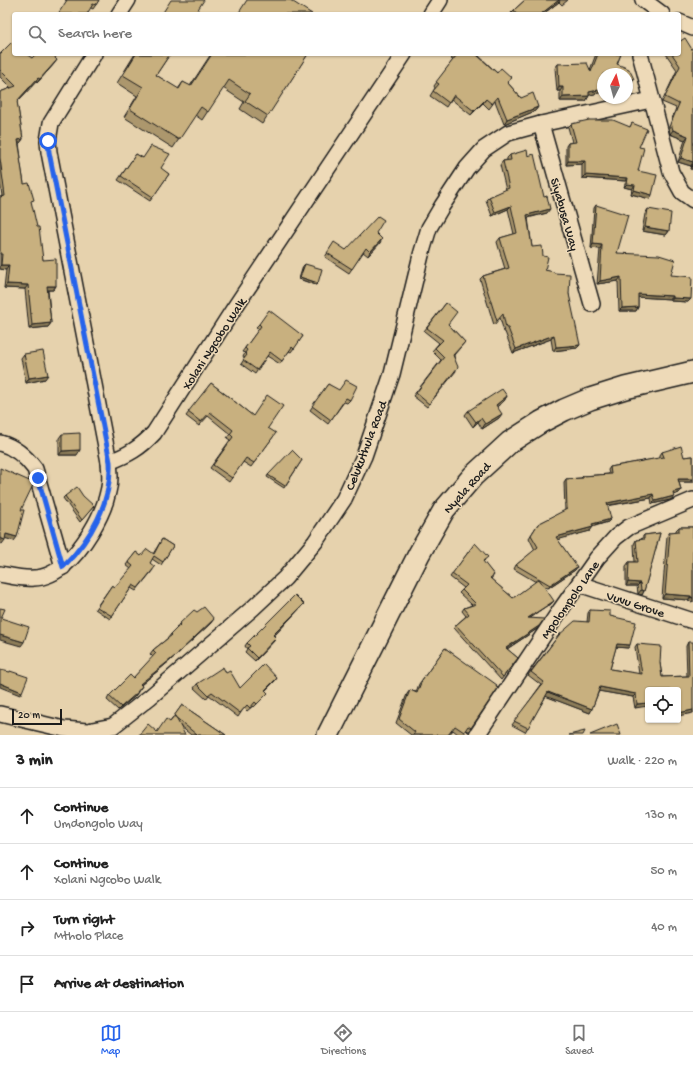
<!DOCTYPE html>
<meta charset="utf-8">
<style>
body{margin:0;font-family:"Gochi Hand",sans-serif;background:#f6f6f6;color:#222}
.controls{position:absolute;right:12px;bottom:12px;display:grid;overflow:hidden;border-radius:4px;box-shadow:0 1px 3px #0004}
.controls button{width:36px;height:36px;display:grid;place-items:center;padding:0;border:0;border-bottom:1px solid #e0e0e0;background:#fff;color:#222;font:20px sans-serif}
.compass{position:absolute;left:597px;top:68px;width:36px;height:36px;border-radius:50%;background:#fff;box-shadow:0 1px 3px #0004;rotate:6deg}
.scale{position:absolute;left:12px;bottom:10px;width:50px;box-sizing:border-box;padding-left:4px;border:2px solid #1c1c1c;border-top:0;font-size:11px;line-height:14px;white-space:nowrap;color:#1c1c1c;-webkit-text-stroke:3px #eedab8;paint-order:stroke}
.stop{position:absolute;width:12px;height:12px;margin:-9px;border:3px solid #2563eb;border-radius:50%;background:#fff}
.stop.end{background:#2563eb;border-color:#fff;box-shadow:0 1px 4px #0008}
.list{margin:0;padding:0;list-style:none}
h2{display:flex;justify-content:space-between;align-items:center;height:52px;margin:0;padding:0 16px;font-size:17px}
h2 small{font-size:13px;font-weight:400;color:#767676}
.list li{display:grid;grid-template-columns:26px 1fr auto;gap:12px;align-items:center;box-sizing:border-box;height:56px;padding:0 16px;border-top:1px solid #e0e0e0}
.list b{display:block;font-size:15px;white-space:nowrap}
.list p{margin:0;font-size:13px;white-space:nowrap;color:#767676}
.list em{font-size:13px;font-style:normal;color:#767676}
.icon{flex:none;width:22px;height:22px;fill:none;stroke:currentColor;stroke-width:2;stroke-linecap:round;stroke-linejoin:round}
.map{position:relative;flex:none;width:693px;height:735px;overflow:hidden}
.search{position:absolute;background:#fff;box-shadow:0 1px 3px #0004;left:12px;right:12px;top:12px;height:44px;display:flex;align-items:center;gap:10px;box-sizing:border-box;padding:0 14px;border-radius:4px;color:#767676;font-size:15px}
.sheet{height:276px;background:#fff}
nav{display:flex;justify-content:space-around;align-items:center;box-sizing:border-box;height:56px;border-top:1px solid #e0e0e0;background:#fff;font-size:11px;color:#767676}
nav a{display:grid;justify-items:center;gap:2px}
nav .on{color:#2563eb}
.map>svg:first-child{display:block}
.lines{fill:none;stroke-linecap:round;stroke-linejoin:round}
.street-casing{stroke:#1c1c1c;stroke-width:18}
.secondary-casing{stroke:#1c1c1c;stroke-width:24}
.street{stroke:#eedab8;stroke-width:15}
.secondary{stroke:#eedab8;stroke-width:21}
.wall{fill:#ac976d;stroke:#1c1c1c}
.shaded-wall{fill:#8c7b59;stroke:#1c1c1c}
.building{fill:#c8b07f;stroke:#1c1c1c}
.route{stroke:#2563eb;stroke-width:5}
.labels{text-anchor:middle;stroke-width:3;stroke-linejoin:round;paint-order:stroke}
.street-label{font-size:13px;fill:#1c1c1c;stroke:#eedab8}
</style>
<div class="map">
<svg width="693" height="735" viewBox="0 0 693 735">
<rect width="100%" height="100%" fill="#e6d2ad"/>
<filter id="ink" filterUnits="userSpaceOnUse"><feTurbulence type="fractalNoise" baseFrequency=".025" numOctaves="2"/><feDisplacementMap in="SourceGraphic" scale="8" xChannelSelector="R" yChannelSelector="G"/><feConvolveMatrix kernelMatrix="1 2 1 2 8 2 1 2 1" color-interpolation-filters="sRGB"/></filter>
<g filter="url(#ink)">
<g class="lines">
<defs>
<g id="street">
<polyline points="643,0 662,14"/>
<polyline points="119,14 128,0"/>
<polyline points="431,14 440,0"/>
<polyline points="679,22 693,28"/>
<polyline points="640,54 671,172 682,192 693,200"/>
<polyline points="541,124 592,304"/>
<path d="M0 443C15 447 26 457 35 469L63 567"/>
<path d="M109 462C128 455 140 448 154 433L233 310 404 54"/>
<path d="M0 574C11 576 23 579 34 578 44 578 57 572 64 565 83 549 103 516 108 492 111 482 110 472 109 462L49 152 48 141 51 123 94 54"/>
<polyline points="579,584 693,621"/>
<polyline points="0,714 64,729 87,731 113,726 150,697 253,608 285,578 315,542 344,499 364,456 392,374 421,255 429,228 442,206 467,168 484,149 508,133 541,124 651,100"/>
<polyline points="477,735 561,609 597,558 616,537 629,527 693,500"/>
</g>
<polyline id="secondary" points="328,735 419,554 444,510 473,476 510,442 541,422 564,410 590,399 625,388 693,372"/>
</defs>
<use href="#street" class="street-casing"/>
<use href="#secondary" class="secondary-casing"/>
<use href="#street" class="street"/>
<use href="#secondary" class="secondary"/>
</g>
<g class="wall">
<polygon points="65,0 99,0 93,9 91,8"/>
<polygon points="525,0 568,0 562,5 559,2 543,14 511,14 511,13 514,10"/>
<polygon points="693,51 693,169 690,169 691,166 678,162 685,140 670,134 669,127 676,108 662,102 677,70 666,54 679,54"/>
<polygon points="0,54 32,58 55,58 54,64 37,83 36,82 17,102 23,139 20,143 19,143 21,158 20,159 24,184 31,203 43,260 56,286 53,290 48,290 51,323 48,327 29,329 25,289 4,288 6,270 0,269 0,197 2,196 0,182 0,92 11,88 0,77"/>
<polygon points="135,54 170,54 156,75 178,89 183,82 190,86 211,54 308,54 262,124 240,109 244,102 223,88 202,120 195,115 173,148 124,117 137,96 117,83"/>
<polygon points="455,54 478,55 508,83 521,98 538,107 535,111 504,124 495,101 489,109 483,103 471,115 451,99 446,107 430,96 435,88 434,86 453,60 451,59"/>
<polygon points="596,54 621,54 617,64 631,83 603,92 589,95 586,101 560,101 560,91 557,91 555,68 558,64 590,70"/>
<polygon points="632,123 639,147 638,171 650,199 631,194 632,189 624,187 626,181 582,178 582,164 566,165 566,146 568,143 572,142 568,127 571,124 630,127"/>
<polygon points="136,154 169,174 150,201 118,180"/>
<polygon points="510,155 528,156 547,213 528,218 532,247 545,270 554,273 569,294 577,348 553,351 551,339 513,353 505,332 504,332 500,318 494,325 480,279 483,276 505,269 497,242 500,238 514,234 508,209 492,216 486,200 489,197 506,190 500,165 503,161 507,160 507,158"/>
<polygon points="596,205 617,253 671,275 688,302 671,301 671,299 638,297 638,307 636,311 619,311 618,281 597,284 600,249 591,248 594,208"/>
<polygon points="648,209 669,231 666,235 642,231 645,214"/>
<polygon points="376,233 380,243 368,256 363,252 349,273 325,257 332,246 346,250"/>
<polygon points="305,264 316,285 299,279 303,266"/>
<polygon points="446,303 448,324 465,342 454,355 456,371 427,407 413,396 441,360 432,351 439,343 424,331"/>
<polygon points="259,324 303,336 291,352 289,351 280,364 267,356 255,374 241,364 245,358 243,357 245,353 242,352 259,329 256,327"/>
<polygon points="24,354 45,379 26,383 21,358"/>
<polygon points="211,383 253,416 268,428 273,437 251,467 243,462 229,482 210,468 230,440 227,438 230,434 208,416 199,426 186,416"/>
<polygon points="328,384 350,400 347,403 344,402 328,424 310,410"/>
<polygon points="507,396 504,401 497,406 499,418 482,429 478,422 473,427 465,415 468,411"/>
<polygon points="62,434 77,455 59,455 59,438"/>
<polygon points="662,452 684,457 693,456 693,482 679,482 681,490 679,493 674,495 672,499 670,500 652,504 651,498 607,506 611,519 608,522 592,527 590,531 557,539 577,567 575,570 548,588 543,586 551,604 530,618 537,629 507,649 518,658 501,680 454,628 456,625 466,616 462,611 464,608 472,605 459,593 464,588 450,577 475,543 485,560 483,562 494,575 491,579 513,598 536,582 514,569 516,565 535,550 529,538 538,524 565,511 564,482 566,479 581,478 583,476 609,474 608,470 610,467 660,458 660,455"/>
<polygon points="302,460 284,488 267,477 268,475"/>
<polygon points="65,496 94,506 80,522 63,498"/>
<polygon points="679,527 693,527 693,602 688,601 688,600 662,598 667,536 670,532 676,532 676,530"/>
<polygon points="660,533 644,591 642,595 638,594 637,586 626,586 626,566 629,562 635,562 634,544 636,540 641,540 641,539 644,535"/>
<polygon points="162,539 173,546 161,565 152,559 150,563 153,570 136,591 131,588 110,619 95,609 112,585 115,587 131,569 126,565 136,552 141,556 153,554"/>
<polygon points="304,604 301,607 274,636 274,641 255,661 245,652 247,649 245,646 247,643"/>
<polygon points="590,610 610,616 628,648 616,647 610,669 639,674 635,647 637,644 660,663 662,677 687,676 686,646 688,642 693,713 678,690 635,708 633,697 599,691 590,713 546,696 525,732 512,725 541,685 528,675 559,635 587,622 588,613"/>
<polygon points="211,623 172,659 141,685 142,686 135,696 118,710 107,700 109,696 133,678 153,657 150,654 153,650 168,638 171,634 177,629 176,628 179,624"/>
<polygon points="445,648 498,688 468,732 466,730 462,735 459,735 453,730 449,735 411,735 396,723 407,694 410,690 416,692 419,684"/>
<polygon points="226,673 240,688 277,678 274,682 265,691 268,693 254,707 253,706 247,711 244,708 238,717 209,695 206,699 194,688 197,684"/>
<polygon points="182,705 226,735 191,735 180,726 157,732 170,722"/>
</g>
<g class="shaded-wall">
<polygon points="559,0 560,0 559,2 543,14 541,14"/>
<polygon points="57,60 54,64 37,83 40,79"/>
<polygon points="38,78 36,82 14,105 17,101"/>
<polygon points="634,79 631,83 627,85 627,82"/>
<polygon points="559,87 563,87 560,91 557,91"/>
<polygon points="603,89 603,92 586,96 589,92"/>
<polygon points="589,96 586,101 560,101 563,97"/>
<polygon points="486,99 483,103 471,115 474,111"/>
<polygon points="538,107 535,111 504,124 507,119"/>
<polygon points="673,130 688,136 685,140 670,134"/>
<polygon points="23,139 20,143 15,144 18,140"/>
<polygon points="681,158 693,162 691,166 678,162"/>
<polygon points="568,161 585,161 582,164 566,165"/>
<polygon points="693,164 693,169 690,169"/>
<polygon points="585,175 628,178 626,181 582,178"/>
<polygon points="627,184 635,185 632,189 624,187"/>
<polygon points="634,190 652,195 650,199 631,194"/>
<polygon points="511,206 508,209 492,216 495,212"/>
<polygon points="550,209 547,213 525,218 527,215"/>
<polygon points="645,227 669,231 666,235 642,231"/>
<polygon points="382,239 380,243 368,256 370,252"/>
<polygon points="593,244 602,245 600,249 591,248"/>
<polygon points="1,265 9,265 6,270 0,269 0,266"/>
<polygon points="300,277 318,283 316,285 299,279"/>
<polygon points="621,277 618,281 597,284 600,281"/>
<polygon points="7,284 28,285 25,289 4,288"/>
<polygon points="47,286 56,286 53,290 45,290"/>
<polygon points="638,294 673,296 671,299 636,297"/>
<polygon points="673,298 691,299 688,302 671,301"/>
<polygon points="638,307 636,311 619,311 622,308"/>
<polygon points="51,323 48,327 29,329 32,325"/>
<polygon points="554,335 551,339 513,353 516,349"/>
<polygon points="580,345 577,348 553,351 556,347"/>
<polygon points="48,375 45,379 26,383 29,378"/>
<polygon points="507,396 504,401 493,410 496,405"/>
<polygon points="502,414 499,418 482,429 485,424"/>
<polygon points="481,418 478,422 473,427 476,422"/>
<polygon points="80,450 77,455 59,455 62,451"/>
<polygon points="678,479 693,479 693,482 676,482"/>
<polygon points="681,490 679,493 671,496 673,492"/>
<polygon points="653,494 651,498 604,506 607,503"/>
<polygon points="674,496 672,499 670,500 652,504 655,501"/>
<polygon points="611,519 608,522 589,527 592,524"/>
<polygon points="593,527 590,531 553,541 556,537"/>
<polygon points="6,534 17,537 14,541 4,538"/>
<polygon points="0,538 5,540 2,544 0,543"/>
<polygon points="577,567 575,570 548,588 550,585"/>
<polygon points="628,582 640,583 637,586 626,586"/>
<polygon points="641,590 644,591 642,595 638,594"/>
<polygon points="665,594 691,596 688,600 662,598"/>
<polygon points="691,597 693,598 693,602 688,601"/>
<polygon points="554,601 551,604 526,621 528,618"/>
<polygon points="304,604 301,607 271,639 273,635"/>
<polygon points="214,619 211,623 172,659 137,688 140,684"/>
<polygon points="539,626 537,629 504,651 506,648"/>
<polygon points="0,635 24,642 21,646 0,640"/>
<polygon points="276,638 274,641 255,661 257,658"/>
<polygon points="617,644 630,645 628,648 614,647"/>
<polygon points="277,678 274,682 262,694 265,690"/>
<polygon points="0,683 22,692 20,695 0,687"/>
<polygon points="142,686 135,695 138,692 135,696 118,710"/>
<polygon points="600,687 636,694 633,697 598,691"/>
<polygon points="548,692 592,709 590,713 545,696"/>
<polygon points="648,703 648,706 635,708 637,704"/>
<polygon points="693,710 693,713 678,716 678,713"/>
</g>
<g class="building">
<polygon points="67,0 99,0 96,5 93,4 87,14 58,14"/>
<polygon points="171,0 204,0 195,14 162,14"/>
<polygon points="247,0 290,0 312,14 238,14"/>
<polygon points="525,0 559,0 541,14 517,14 514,10"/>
<polygon points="685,38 693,51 693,162 681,158 688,136 673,130 671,123 679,104 665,97 680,66 672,54 679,54 679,42"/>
<polygon points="12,42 14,44 14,54 26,54 32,58 36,54 57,54 55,58 57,60 40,79 38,78 17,101 23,139 18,140 21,158 20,158 24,184 29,183 34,200 31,201 37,227 39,227 43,260 56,259 56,286 47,286 51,323 32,325 28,285 7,284 9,265 1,265 2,254 0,254 0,197 5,196 0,158 0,92 16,86 0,70 0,54"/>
<polygon points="136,54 170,54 156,75 179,89 183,82 191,86 212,54 308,54 268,116 245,101 250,94 229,80 208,112 201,107 179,140 130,109 143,87 123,75"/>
<polygon points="455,54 478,54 477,55 497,73 501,68 512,78 507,82 521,98 533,93 538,107 507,119 498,97 492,104 486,99 474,111 454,95 449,103 433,91 439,84 436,82 456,56 454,55"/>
<polygon points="598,54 621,54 617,64 629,69 634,79 627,82 627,74 603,74 603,89 589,92 589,96 563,97 563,87 559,87 558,64 587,63 591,72"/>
<polygon points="589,120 613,120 630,127 632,123 647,129 639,147 644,148 638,171 657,175 652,195 634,190 635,185 627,184 628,178 585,175 585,161 568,161 568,143 576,142 571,124"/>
<polygon points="151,146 170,154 161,168 169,174 153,197 121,176 136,154 143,158"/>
<polygon points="527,150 528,156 534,154 544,197 547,196 550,209 527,215 532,247 542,246 543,256 548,257 545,270 554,272 554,273 570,274 569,294 580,345 556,347 554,335 516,349 508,328 506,328 503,314 497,321 483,276 509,268 500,238 517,233 511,206 495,212 489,197 509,188 503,161 511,160 510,155"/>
<polygon points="596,205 628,215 617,253 659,255 675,260 671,275 692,277 691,299 673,298 673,296 638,294 638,307 622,308 621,277 600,281 602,245 593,244"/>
<polygon points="648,209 671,213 669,231 645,227"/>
<polygon points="378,216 384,220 376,233 382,239 370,252 366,248 352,269 327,253 334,242 346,250"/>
<polygon points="305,264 322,269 318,283 300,277"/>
<polygon points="446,303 457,312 448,324 465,342 453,355 458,367 429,404 416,393 444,357 435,348 443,340 427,328"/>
<polygon points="269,310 303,336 294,349 292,347 282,361 270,352 257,370 243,360 247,355 245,353 247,350 245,348 261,326 259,324"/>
<polygon points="43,351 48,375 29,378 24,354"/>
<polygon points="346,380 357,386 350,400 346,398 331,420 312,406 328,384 339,390"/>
<polygon points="211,383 253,416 267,395 283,406 268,428 276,433 254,463 246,458 232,478 213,465 233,437 230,434 233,430 210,412 201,422 188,412"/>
<polygon points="502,389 507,396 496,405 502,414 485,424 481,418 476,422 468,411"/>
<polygon points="80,433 80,450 62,451 62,434"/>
<polygon points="681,446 684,457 693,456 693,479 678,479 681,490 673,492 674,496 655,501 653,494 607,503 611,519 592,524 593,527 556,537 577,567 550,585 516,565 538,547 531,535 538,524 567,509 566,479 583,478 583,476 611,474 610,467 664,457 662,452"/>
<polygon points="292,450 302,460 285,486 268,475"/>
<polygon points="0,468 34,483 21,510 24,510 17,537 6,534 5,540 0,538"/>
<polygon points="77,487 83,496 94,506 82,520 65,496"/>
<polygon points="679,527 693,527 693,598 691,597 691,596 665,594 670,532 679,531"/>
<polygon points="660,533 652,563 644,591 641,590 640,583 628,582 629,562 638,562 636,540 644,539 644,535"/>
<polygon points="162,539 173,546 163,562 154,556 150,563 155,567 138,588 133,585 112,616 97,607 112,585 115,587 133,566 128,562 136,552 141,556 147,549 154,554"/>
<polygon points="475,543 488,557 483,561 494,575 490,578 513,598 539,579 554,601 528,618 544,619 539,626 506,648 518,658 503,677 456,625 469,614 464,608 476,604 462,590 467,585 452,574"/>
<polygon points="295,595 304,604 273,635 276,638 257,658 247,648 250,646 247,643"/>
<polygon points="204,607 214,619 175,656 140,684 142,686 137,692 138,692 121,707 109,696 130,675 133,678 156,653 153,650 172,635 171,634 180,625 179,624 194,610 197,612"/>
<polygon points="0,608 5,609 1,618 29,627 24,642 0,635"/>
<polygon points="590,610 610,611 610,616 636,622 630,645 617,644 610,669 642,674 637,644 661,646 660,663 662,677 689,676 688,642 693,642 693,710 678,713 678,690 648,690 648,703 637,704 636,694 600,687 592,709 548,692 528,728 514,721 544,682 531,672 559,635 575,621 589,622"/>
<polygon points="445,648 497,685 496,687 498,688 471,728 468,726 464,732 455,726 448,735 413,735 415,732 399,719 410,690 417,693 422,680"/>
<polygon points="264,664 277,678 265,690 268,693 257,704 255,702 250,708 247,705 240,713 212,692 208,695 197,684 223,667 226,673 230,671 240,688"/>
<polygon points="0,670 10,672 10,671 28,677 22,692 0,683"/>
<polygon points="182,705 226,735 197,735 174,716"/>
<polygon points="175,716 185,735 139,735 148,724 157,732 166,719 170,722"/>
<polygon points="617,724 621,735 590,735"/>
<polygon points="585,731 583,735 569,735"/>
</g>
</g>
<g class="lines" filter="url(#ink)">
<path class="route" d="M38 478 63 567C91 539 112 502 110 462L49 152 48 141"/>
</g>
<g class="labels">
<g class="street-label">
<text transform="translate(566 214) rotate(74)" y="5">Siyabusa Way</text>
<text transform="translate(213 343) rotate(-57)" y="5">Xolani Ngcobo Walk</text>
<text transform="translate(365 445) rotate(-69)" y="5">Celukuthula Road</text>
<text transform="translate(466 487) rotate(-48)" y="5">Nyala Road</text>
<text transform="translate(569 599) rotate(-55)" y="5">Mpolompolo Lane</text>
<text transform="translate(636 603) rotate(18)" y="5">Vuvu Grove</text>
</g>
</g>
</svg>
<div class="controls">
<button><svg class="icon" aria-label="locate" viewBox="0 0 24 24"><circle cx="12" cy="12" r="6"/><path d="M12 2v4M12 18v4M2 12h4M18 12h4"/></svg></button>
</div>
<svg class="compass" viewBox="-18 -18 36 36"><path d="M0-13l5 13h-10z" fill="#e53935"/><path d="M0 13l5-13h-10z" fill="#767676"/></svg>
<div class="scale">20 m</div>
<div class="stop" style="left:48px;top:141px"></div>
<div class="stop end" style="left:38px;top:478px"></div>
<div class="search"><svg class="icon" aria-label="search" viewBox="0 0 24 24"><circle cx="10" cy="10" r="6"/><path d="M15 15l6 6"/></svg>Search here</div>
</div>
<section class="sheet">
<h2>3 min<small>Walk · 220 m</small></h2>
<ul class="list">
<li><svg class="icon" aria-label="ahead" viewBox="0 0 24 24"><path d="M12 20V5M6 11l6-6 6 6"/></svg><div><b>Continue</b><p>Umdongolo Way</p></div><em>130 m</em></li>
<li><svg class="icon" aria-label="ahead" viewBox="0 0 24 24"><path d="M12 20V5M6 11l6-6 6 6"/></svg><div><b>Continue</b><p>Xolani Ngcobo Walk</p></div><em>50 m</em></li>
<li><svg class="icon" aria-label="right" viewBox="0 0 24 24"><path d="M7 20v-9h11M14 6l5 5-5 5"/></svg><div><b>Turn right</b><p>Mtholo Place</p></div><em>40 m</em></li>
<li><svg class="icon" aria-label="arrive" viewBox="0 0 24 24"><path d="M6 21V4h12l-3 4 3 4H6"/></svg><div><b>Arrive at destination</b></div></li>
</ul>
</section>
<nav>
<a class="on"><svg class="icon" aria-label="map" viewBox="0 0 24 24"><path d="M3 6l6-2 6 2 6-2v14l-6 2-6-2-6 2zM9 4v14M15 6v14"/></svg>Map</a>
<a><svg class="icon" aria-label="directions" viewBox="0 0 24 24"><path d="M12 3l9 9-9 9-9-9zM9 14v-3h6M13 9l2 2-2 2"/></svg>Directions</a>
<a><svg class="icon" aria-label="saved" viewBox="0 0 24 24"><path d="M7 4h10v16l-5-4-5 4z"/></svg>Saved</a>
</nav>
